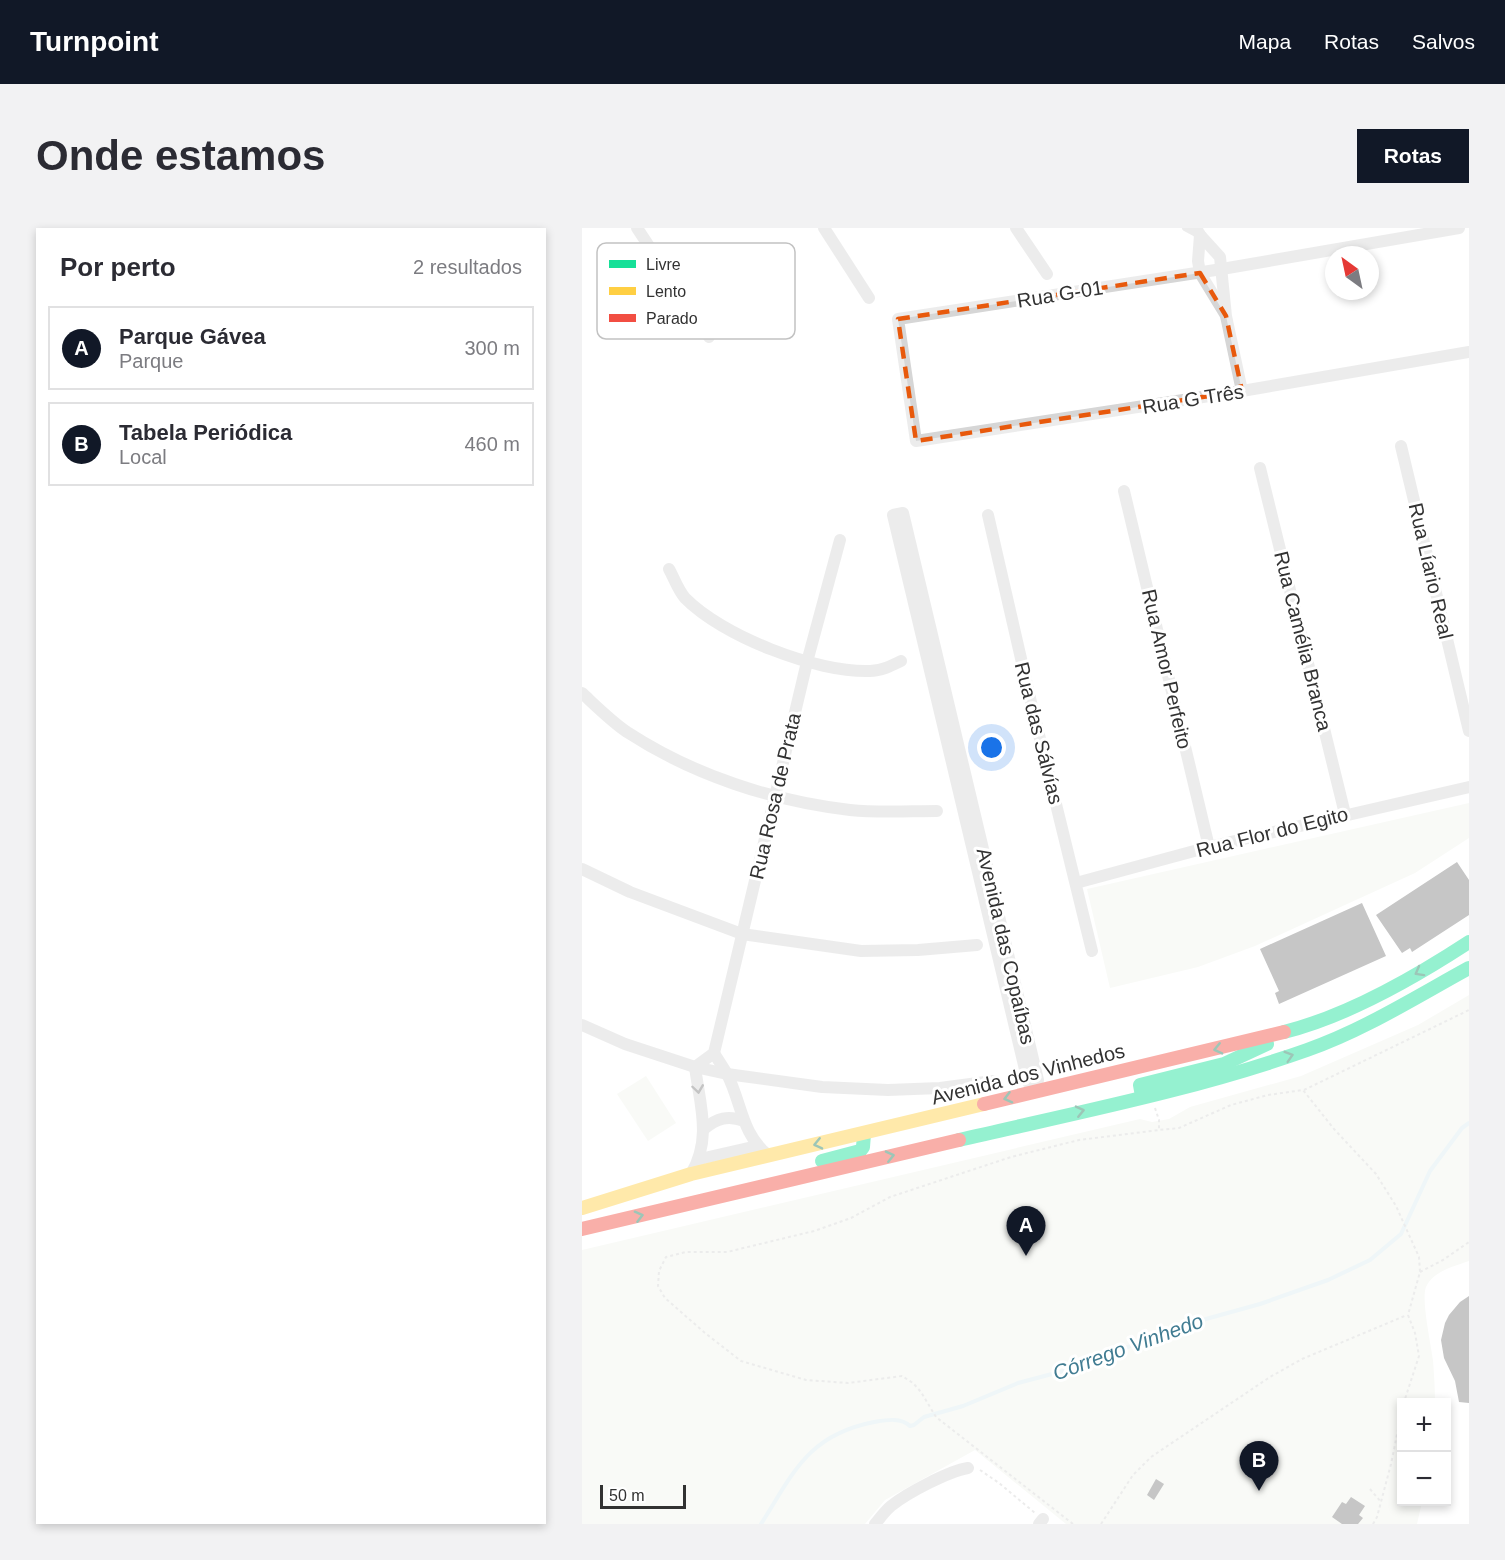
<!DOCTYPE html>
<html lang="pt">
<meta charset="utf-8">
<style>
body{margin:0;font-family:Arial,sans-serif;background:#f2f2f3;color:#2b2b33}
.controls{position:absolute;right:18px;bottom:18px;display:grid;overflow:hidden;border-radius:0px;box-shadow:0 3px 9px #0003}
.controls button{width:54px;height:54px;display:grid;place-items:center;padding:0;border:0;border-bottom:2px solid #e1e1e2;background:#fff;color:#2b2b33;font:30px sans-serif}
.compass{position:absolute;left:743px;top:18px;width:54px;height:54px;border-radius:50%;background:#fff;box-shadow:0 3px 9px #0003;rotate:327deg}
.scale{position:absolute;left:18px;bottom:15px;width:86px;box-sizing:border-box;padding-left:6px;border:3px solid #323232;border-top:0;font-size:16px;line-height:21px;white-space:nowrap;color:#323232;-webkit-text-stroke:4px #fff;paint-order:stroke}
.you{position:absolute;left:410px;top:520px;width:21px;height:21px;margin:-15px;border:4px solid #fff;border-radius:50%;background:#1a73e8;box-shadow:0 0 0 9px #1a73e833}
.badge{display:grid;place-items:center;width:39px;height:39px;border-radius:50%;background:#111827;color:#fff;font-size:20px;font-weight:700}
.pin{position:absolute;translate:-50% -50px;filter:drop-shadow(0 2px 3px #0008)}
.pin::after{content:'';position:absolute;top:32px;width:21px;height:18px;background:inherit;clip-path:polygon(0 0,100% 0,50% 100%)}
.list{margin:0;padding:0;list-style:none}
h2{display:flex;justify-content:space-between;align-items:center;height:78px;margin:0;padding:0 24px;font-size:26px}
h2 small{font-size:20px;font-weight:400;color:#7c7c81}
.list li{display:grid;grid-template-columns:39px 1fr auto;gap:18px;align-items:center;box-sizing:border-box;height:84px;margin:0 12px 12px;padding:0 12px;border:2px solid #e1e1e2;border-radius:0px}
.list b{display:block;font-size:22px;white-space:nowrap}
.list p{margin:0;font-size:20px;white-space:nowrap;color:#7c7c81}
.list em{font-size:20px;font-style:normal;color:#7c7c81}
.map{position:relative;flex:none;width:887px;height:1296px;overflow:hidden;border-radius:0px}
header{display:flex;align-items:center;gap:36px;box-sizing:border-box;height:84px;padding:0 30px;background:#111827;color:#fff}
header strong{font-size:28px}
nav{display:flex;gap:33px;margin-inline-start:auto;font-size:21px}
.intro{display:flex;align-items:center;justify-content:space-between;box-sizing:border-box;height:144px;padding:0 36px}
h1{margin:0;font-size:42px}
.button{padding:15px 27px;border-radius:0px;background:#111827;color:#fff;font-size:21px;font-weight:700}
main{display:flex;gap:36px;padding:0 36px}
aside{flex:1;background:#fff;border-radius:0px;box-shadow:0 3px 9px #0003}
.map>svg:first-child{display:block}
.green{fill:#f1f4ed}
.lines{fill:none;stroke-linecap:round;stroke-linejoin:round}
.stream{stroke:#dbebf0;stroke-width:4}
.building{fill:#808080}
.path{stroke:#d5d5d5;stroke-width:2;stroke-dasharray:3 3;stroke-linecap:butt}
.lane{stroke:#d6d6d6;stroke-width:6}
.street{stroke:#d6d6d6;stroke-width:12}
.fast{stroke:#16e098;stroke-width:14}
.slow{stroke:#ffcf43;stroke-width:14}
.jam{stroke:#f24e42;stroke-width:14}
.oneway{stroke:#258060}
.oneway2{stroke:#7c7c7c}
.marked{fill:none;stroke:#e8590c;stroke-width:4.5;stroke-dasharray:12 8;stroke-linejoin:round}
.labels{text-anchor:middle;stroke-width:6;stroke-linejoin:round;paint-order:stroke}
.street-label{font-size:20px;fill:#323232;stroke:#fff}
.water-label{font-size:21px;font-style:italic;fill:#417c92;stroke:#fff}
.key{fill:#fff;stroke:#c2c2c2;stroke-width:1.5}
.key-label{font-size:16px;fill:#323232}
</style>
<header>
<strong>Turnpoint</strong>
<nav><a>Mapa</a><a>Rotas</a><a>Salvos</a></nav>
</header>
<div class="intro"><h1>Onde estamos</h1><a class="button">Rotas</a></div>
<main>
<aside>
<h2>Por perto<small>2 resultados</small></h2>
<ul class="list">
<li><span class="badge">A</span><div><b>Parque Gávea</b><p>Parque</p></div><em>300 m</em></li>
<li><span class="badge">B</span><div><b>Tabela Periódica</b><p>Local</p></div><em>460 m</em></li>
</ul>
</aside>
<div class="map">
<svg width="887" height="1296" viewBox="0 0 887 1296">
<rect width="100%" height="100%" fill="#fff"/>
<g class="green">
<polygon points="887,575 887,610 833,645 673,718 616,739 528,760 505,661"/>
<path d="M887 767V1033C873 1038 851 1043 844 1059 839 1071 849 1116 851 1132 852 1146 853 1161 853 1174H820V1274H840L835 1296H484L393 1222 303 1272 283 1296H0V1022L558 891 570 894 587 891 608 879 719 848 836 797Z"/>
<polygon points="64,848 94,895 66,913 35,866"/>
</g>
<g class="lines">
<path class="stream" d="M179 1296C212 1244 226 1207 292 1194 304 1192 319 1189 328 1198L332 1197 342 1189 381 1178 436 1155 504 1137 588 1101 678 1076 746 1052 788 1032 819 1006 848 943 880 900 887 895"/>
</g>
<g class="building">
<polygon points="875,634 887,652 887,687 830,724 828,720 820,725 794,687"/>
<polygon points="780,675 804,728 697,776 693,765 697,763 678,721"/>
<polygon points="887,1068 887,1175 877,1174 873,1153 862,1130 859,1112 863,1095 867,1087 878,1074"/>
<polygon points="574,1251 582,1256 572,1272 565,1267"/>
<polygon points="769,1269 783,1278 777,1287 781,1290 776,1296 760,1296 750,1289 760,1274 764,1276"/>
</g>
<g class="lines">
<g class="path">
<polyline points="722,862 887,782"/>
<polyline points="573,880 577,892 577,902 597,900 649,877 686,867 721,862 752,901 794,946 814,978 837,1029 838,1044 826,1087 833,1105 837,1128 822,1174"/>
<polyline points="838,1044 861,1032 887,1014"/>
<polyline points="398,1242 417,1255 453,1285"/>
<polyline points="788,1261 799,1274"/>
<polyline points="491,1296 354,1189 339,1164 331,1155 320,1148 266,1155 224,1152 159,1133 123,1105 83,1070 76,1058 77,1043 84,1029 104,1024 145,1024 232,1003 269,990 308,969 429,929 497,912 577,902"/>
<polyline points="519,1296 551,1247 569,1229 688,1149 720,1131 825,1087"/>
<polyline points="791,1296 795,1289 809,1236 820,1182"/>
</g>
<polyline class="lane" points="603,0 616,7"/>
<g class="street">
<polyline points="55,0 127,109"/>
<polyline points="242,0 287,70"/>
<polyline points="434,0 465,46"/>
<polyline points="614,0 618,7 638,29 644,88 660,163"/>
<polyline points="877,0 640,41 316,91 334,213 660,163 887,124"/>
<polyline points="618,7 616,33 618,45 643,86"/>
<polyline points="819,218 887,503"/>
<polyline points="678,240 763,586"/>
<polyline points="542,263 627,619"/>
<polygon points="321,285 456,852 453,864 446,854 311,287"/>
<polyline points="406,287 449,474 510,723"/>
<path d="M87 341C92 350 96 362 103 370 140 408 235 445 288 443 299 443 309 438 319 433"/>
<path d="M0 465C14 478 29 493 45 504 111 547 190 573 268 582 297 585 327 583 355 583"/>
<polyline points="0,641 48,664 160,706 279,723 336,722 395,717"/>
<polyline points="494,655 627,619 887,559"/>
<polyline points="0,797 43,816 113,839 145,846 240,859 306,862 358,860 411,853"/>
<path d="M132 825C136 832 141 839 145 846 160 875 159 906 187 928"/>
<path d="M122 901C135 890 146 887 162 893"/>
<polyline points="118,931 175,918"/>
<path d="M109 946C130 911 118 877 113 839L132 825 225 434 258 312"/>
<path d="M293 1296C298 1290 303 1283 309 1278 325 1265 367 1243 386 1240"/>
<polyline points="457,1296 461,1291"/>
</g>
<g class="fast">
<path d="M702 804C766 788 832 750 887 714"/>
<polyline points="560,868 558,857 642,836 685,816"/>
<path d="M377 912C493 885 612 862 725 822 782 802 834 769 887 740"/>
<polyline points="240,933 278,923 281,919 282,906"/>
</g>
<polyline class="slow" points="0,980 109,946 402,876"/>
<g class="jam">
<polyline points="402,876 702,804"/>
<polyline points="0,1001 377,912"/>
</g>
</g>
<defs><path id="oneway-chevron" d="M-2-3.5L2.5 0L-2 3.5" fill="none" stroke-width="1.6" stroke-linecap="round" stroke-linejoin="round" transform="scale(1.5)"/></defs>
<g class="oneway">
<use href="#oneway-chevron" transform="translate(837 744) rotate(151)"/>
<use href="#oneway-chevron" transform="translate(636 821) rotate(167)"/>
<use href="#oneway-chevron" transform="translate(707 828) rotate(-17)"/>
<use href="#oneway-chevron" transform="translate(426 870) rotate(166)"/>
<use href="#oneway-chevron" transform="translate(498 883) rotate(-13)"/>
<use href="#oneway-chevron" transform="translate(236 916) rotate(167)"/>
<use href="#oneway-chevron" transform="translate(308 928) rotate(-13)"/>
<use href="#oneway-chevron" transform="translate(57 988) rotate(-14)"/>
</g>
<use class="oneway2" href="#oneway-chevron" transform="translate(116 861) rotate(82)"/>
<path d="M0 0H887V1296H0ZM618 45 644 88 660 163 334 213 316 91Z" fill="#fff" fill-opacity=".55" fill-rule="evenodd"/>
<path class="marked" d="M618 45 644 88 660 163 334 213 316 91Z"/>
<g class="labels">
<g class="street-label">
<text transform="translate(478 66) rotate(-9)" y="7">Rua G-01</text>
<text transform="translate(611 171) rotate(-9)" y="7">Rua G Três</text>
<text transform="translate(849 343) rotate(77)" y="7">Rua Líario Real</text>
<text transform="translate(721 413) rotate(76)" y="7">Rua Camélia Branca</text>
<text transform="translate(585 441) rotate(77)" y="7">Rua Amor Perfeito</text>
<text transform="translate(457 505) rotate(76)" y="7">Rua das Sálvías</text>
<text transform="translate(193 568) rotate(-77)" y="7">Rua Rosa de Prata</text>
<text transform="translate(690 604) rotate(-14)" y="7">Rua Flor do Egito</text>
<text transform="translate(424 718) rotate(77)" y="7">Avenida das Copaíbas</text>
<text transform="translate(446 846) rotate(-14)" y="7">Avenida dos Vinhedos</text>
</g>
<g class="water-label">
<text transform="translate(546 1119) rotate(-20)" y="7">Córrego Vinhedo</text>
</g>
</g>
<rect x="15" y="15" width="198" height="96" rx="9" class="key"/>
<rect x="27" y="32" width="27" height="8" fill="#16e098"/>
<rect x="27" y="59" width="27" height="8" fill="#ffcf43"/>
<rect x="27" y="86" width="27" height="8" fill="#f24e42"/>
<g class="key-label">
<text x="64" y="42">Livre</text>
<text x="64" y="69">Lento</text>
<text x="64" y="96">Parado</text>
</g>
</svg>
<div class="controls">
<button>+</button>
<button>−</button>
</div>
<svg class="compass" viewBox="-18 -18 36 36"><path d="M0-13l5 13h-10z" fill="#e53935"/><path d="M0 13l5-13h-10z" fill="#7c7c81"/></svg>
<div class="scale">50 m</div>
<div class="you"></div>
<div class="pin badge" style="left:444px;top:1028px">A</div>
<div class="pin badge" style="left:677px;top:1263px">B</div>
</div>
</main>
